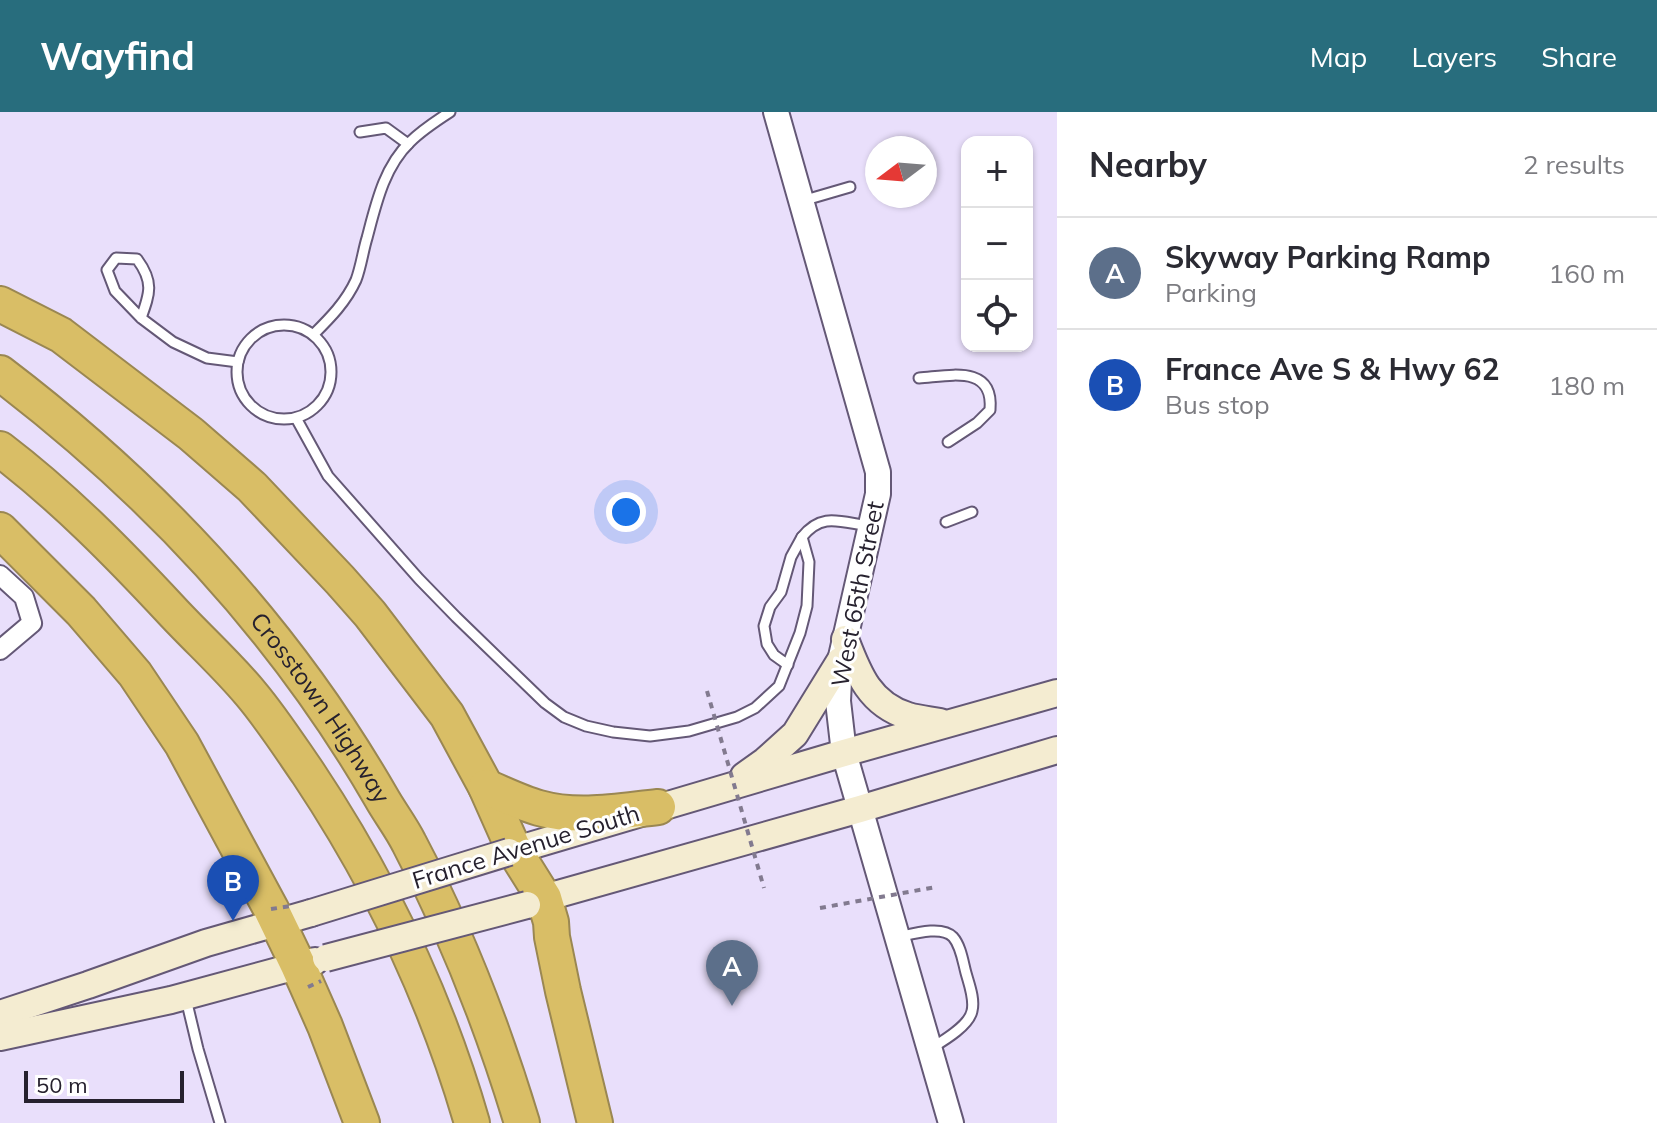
<!DOCTYPE html>
<meta charset="utf-8">
<style>
body{margin:0;font-family:Mulish,sans-serif;background:#f7f7f7;color:#2b2b33}
.controls{position:absolute;right:24px;top:24px;display:grid;overflow:hidden;border-radius:16px;box-shadow:0 2px 6px #0004}
.controls button{width:72px;height:72px;display:grid;place-items:center;padding:0;border:0;border-bottom:2px solid #e1e1e2;background:#fff;color:#2b2b33;font:40px sans-serif}
.compass{position:absolute;left:865px;top:24px;width:72px;height:72px;border-radius:50%;background:#fff;box-shadow:0 2px 6px #0004;rotate:254deg}
.scale{position:absolute;left:24px;bottom:20px;width:160px;box-sizing:border-box;padding-left:8px;border:4px solid #26212e;border-top:0;font-size:22px;line-height:28px;white-space:nowrap;color:#26212e;-webkit-text-stroke:6px #fff;paint-order:stroke}
.you{position:absolute;left:626px;top:400px;width:28px;height:28px;margin:-20px;border:6px solid #fff;border-radius:50%;background:#1a73e8;box-shadow:0 0 0 12px #1a73e833}
.badge{display:grid;place-items:center;width:52px;height:52px;border-radius:50%;background:#286d7d;color:#fff;font-size:26px;font-weight:700}
.pin{position:absolute;translate:-50% -66px;filter:drop-shadow(0 2px 4px #0008)}
.pin::after{content:'';position:absolute;top:42px;width:28px;height:24px;background:inherit;clip-path:polygon(0 0,100% 0,50% 100%)}
.list{margin:0;padding:0;list-style:none}
h2{display:flex;justify-content:space-between;align-items:center;height:104px;margin:0;padding:0 32px;font-size:34px}
h2 small{font-size:26px;font-weight:400;color:#7c7c81}
.list li{display:grid;grid-template-columns:52px 1fr auto;gap:24px;align-items:center;box-sizing:border-box;height:112px;padding:0 32px;border-top:2px solid #e1e1e2}
.list b{display:block;font-size:30px;white-space:nowrap}
.list p{margin:0;font-size:26px;white-space:nowrap;color:#7c7c81}
.list em{font-size:26px;font-style:normal;color:#7c7c81}
.icon{flex:none;width:44px;height:44px;fill:none;stroke:currentColor;stroke-width:2;stroke-linecap:round;stroke-linejoin:round}
.map{position:relative;flex:none;width:1057px;height:1011px;overflow:hidden}
header{display:flex;align-items:center;gap:48px;box-sizing:border-box;height:112px;padding:0 40px;background:#286d7d;color:#fff}
header strong{font-size:38px}
nav{display:flex;gap:44px;margin-inline-start:auto;font-size:28px}
main{display:flex}
aside{flex:1;background:#fff}
.map>svg:first-child{display:block}
.lines{fill:none;stroke-linecap:round;stroke-linejoin:round}
.service-casing{stroke:#645876;stroke-width:13}
.minor-casing{stroke:#645876;stroke-width:22}
.tertiary-casing{stroke:#645876;stroke-width:28}
.secondary-casing{stroke:#645876;stroke-width:30}
.motorway-casing{stroke:#9a8752;stroke-width:38}
.service{stroke:#fff;stroke-width:9}
.minor{stroke:#fff;stroke-width:18}
.tertiary{stroke:#fff;stroke-width:24}
.secondary{stroke:#f4ecd1;stroke-width:26}
.motorway{stroke:#d9be66;stroke-width:34}
.secondary-bridge-casing{stroke:#645876;stroke-width:30;stroke-linecap:butt}
.path-bridge{stroke:#827a8f;stroke-width:4;stroke-dasharray:6 6;stroke-linecap:butt}
.secondary-bridge{stroke:#f4ecd1;stroke-width:26}
.labels{text-anchor:middle;stroke-width:6;stroke-linejoin:round;paint-order:stroke}
.street-label{font-size:24px;fill:#26212e;stroke:#fff}
</style>
<header>
<strong>Wayfind</strong>
<nav><a>Map</a><a>Layers</a><a>Share</a></nav>
</header>
<main>
<div class="map">
<svg width="1057" height="1011" viewBox="0 0 1057 1011">
<rect width="100%" height="100%" fill="#e9dffb"/>
<g class="lines">
<defs>
<g id="service">
<polyline points="360,20 386,16 408,32"/>
<polyline points="802,89 850,75"/>
<path d="M141 206C150 181 154 170 137 147L116 146 107 158 115 179 141 206 173 230 207 246 238 250"/>
<circle cx="284" cy="260" r="47"/>
<path d="M314 222C330 206 346 190 356 168 361 155 363 139 367 126 376 92 384 55 410 30 422 18 436 9 450 0"/>
<path d="M919 266C949 264 994 252 990 298L977 311 948 330"/>
<path d="M296 306 328 364 419 467 456 505 545 591 564 605 586 614 613 620 650 624 689 619 737 605 755 596 779 574 800 521 807 494 809 450 802 425C822 400 840 410 868 414"/>
<polyline points="946,410 972,400"/>
<polyline points="788,553 774,543 767,532 764,514 770,495 781,480 791,445 802,425"/>
<path d="M898 825C912 822 942 813 953 825 961 834 963 850 966 861 969 872 975 887 972 899 969 914 943 929 930 937"/>
<polyline points="186,887 198,937 220,1011"/>
</g>
<polyline id="minor" points="0,463 24,485 32,511 0,538"/>
<polyline id="tertiary" points="776,0 878,360 878,382 840,549 838,589 844,641 951,1011"/>
<g id="secondary">
<path d="M845 527C858 561 869 592 908 604 918 607 929 608 940 610"/>
<polyline points="744,664 765,649 795,622 840,549"/>
<polyline points="509,740 844,641 1057,581"/>
<polyline points="527,793 544,786 860,697 1057,638"/>
<polyline points="0,902 88,873 206,831 311,801"/>
<polyline points="0,925 171,888 315,849"/>
</g>
<g id="motorway">
<polyline points="0,192 61,223 191,322 252,375 340,468 370,502 447,603 486,675 514,738 544,786 551,810 552,825 563,879 595,1011"/>
<path id="s1" d="M0 261C154 378 284 517 381 685 390 701 401 715 409 731 456 820 493 915 522 1011"/>
<path d="M0 337C63 385 118 441 172 499 198 527 227 553 251 582 272 607 290 635 308 661 380 769 436 886 472 1011"/>
<polyline points="0,418 81,499 135,562 182,632 271,797 298,853 325,914 362,1011"/>
<path d="M486 675C503 682 521 691 539 696 578 707 619 699 658 695"/>
</g>
</defs>
<use href="#service" class="service-casing"/>
<use href="#minor" class="minor-casing"/>
<use href="#tertiary" class="tertiary-casing"/>
<use href="#secondary" class="secondary-casing"/>
<use href="#motorway" class="motorway-casing"/>
<use href="#service" class="service"/>
<use href="#minor" class="minor"/>
<use href="#tertiary" class="tertiary"/>
<use href="#secondary" class="secondary"/>
<use href="#motorway" class="motorway"/>
<defs>
<g id="secondary-bridge">
<polyline points="311,801 509,740"/>
<polyline points="326,846 527,793"/>
</g>
</defs>
<use href="#secondary-bridge" class="secondary-bridge-casing"/>
<g class="path-bridge">
<polyline points="707,579 764,776"/>
<polyline points="820,796 936,775"/>
<polyline points="271,797 291,794"/>
<polyline points="308,875 321,869"/>
</g>
<use href="#secondary-bridge" class="secondary-bridge"/>
</g>
<g class="labels">
<g class="street-label">
<text transform="translate(858 482) rotate(-79)" y="8">West 65th Street</text>
<text dy="8" stroke="none"><textPath href="#s1" startOffset="466">Crosstown Highway</textPath></text>
<text transform="translate(526 735) rotate(-17)" y="8">France Avenue South</text>
</g>
</g>
</svg>
<div class="controls">
<button>+</button>
<button>−</button>
<button><svg class="icon" aria-label="locate" viewBox="0 0 24 24"><circle cx="12" cy="12" r="6"/><path d="M12 2v4M12 18v4M2 12h4M18 12h4"/></svg></button>
</div>
<svg class="compass" viewBox="-18 -18 36 36"><path d="M0-13l5 13h-10z" fill="#e53935"/><path d="M0 13l5-13h-10z" fill="#7c7c81"/></svg>
<div class="scale">50 m</div>
<div class="you"></div>
<div class="pin badge" style="left:732px;top:894px;background:#5c6f8a">A</div>
<div class="pin badge" style="left:233px;top:809px;background:#1a4fb4">B</div>
</div>
<aside>
<h2>Nearby<small>2 results</small></h2>
<ul class="list">
<li><span class="badge" style="background:#5c6f8a">A</span><div><b>Skyway Parking Ramp</b><p>Parking</p></div><em>160 m</em></li>
<li><span class="badge" style="background:#1a4fb4">B</span><div><b>France Ave S &amp; Hwy 62</b><p>Bus stop</p></div><em>180 m</em></li>
</ul>
</aside>
</main>
